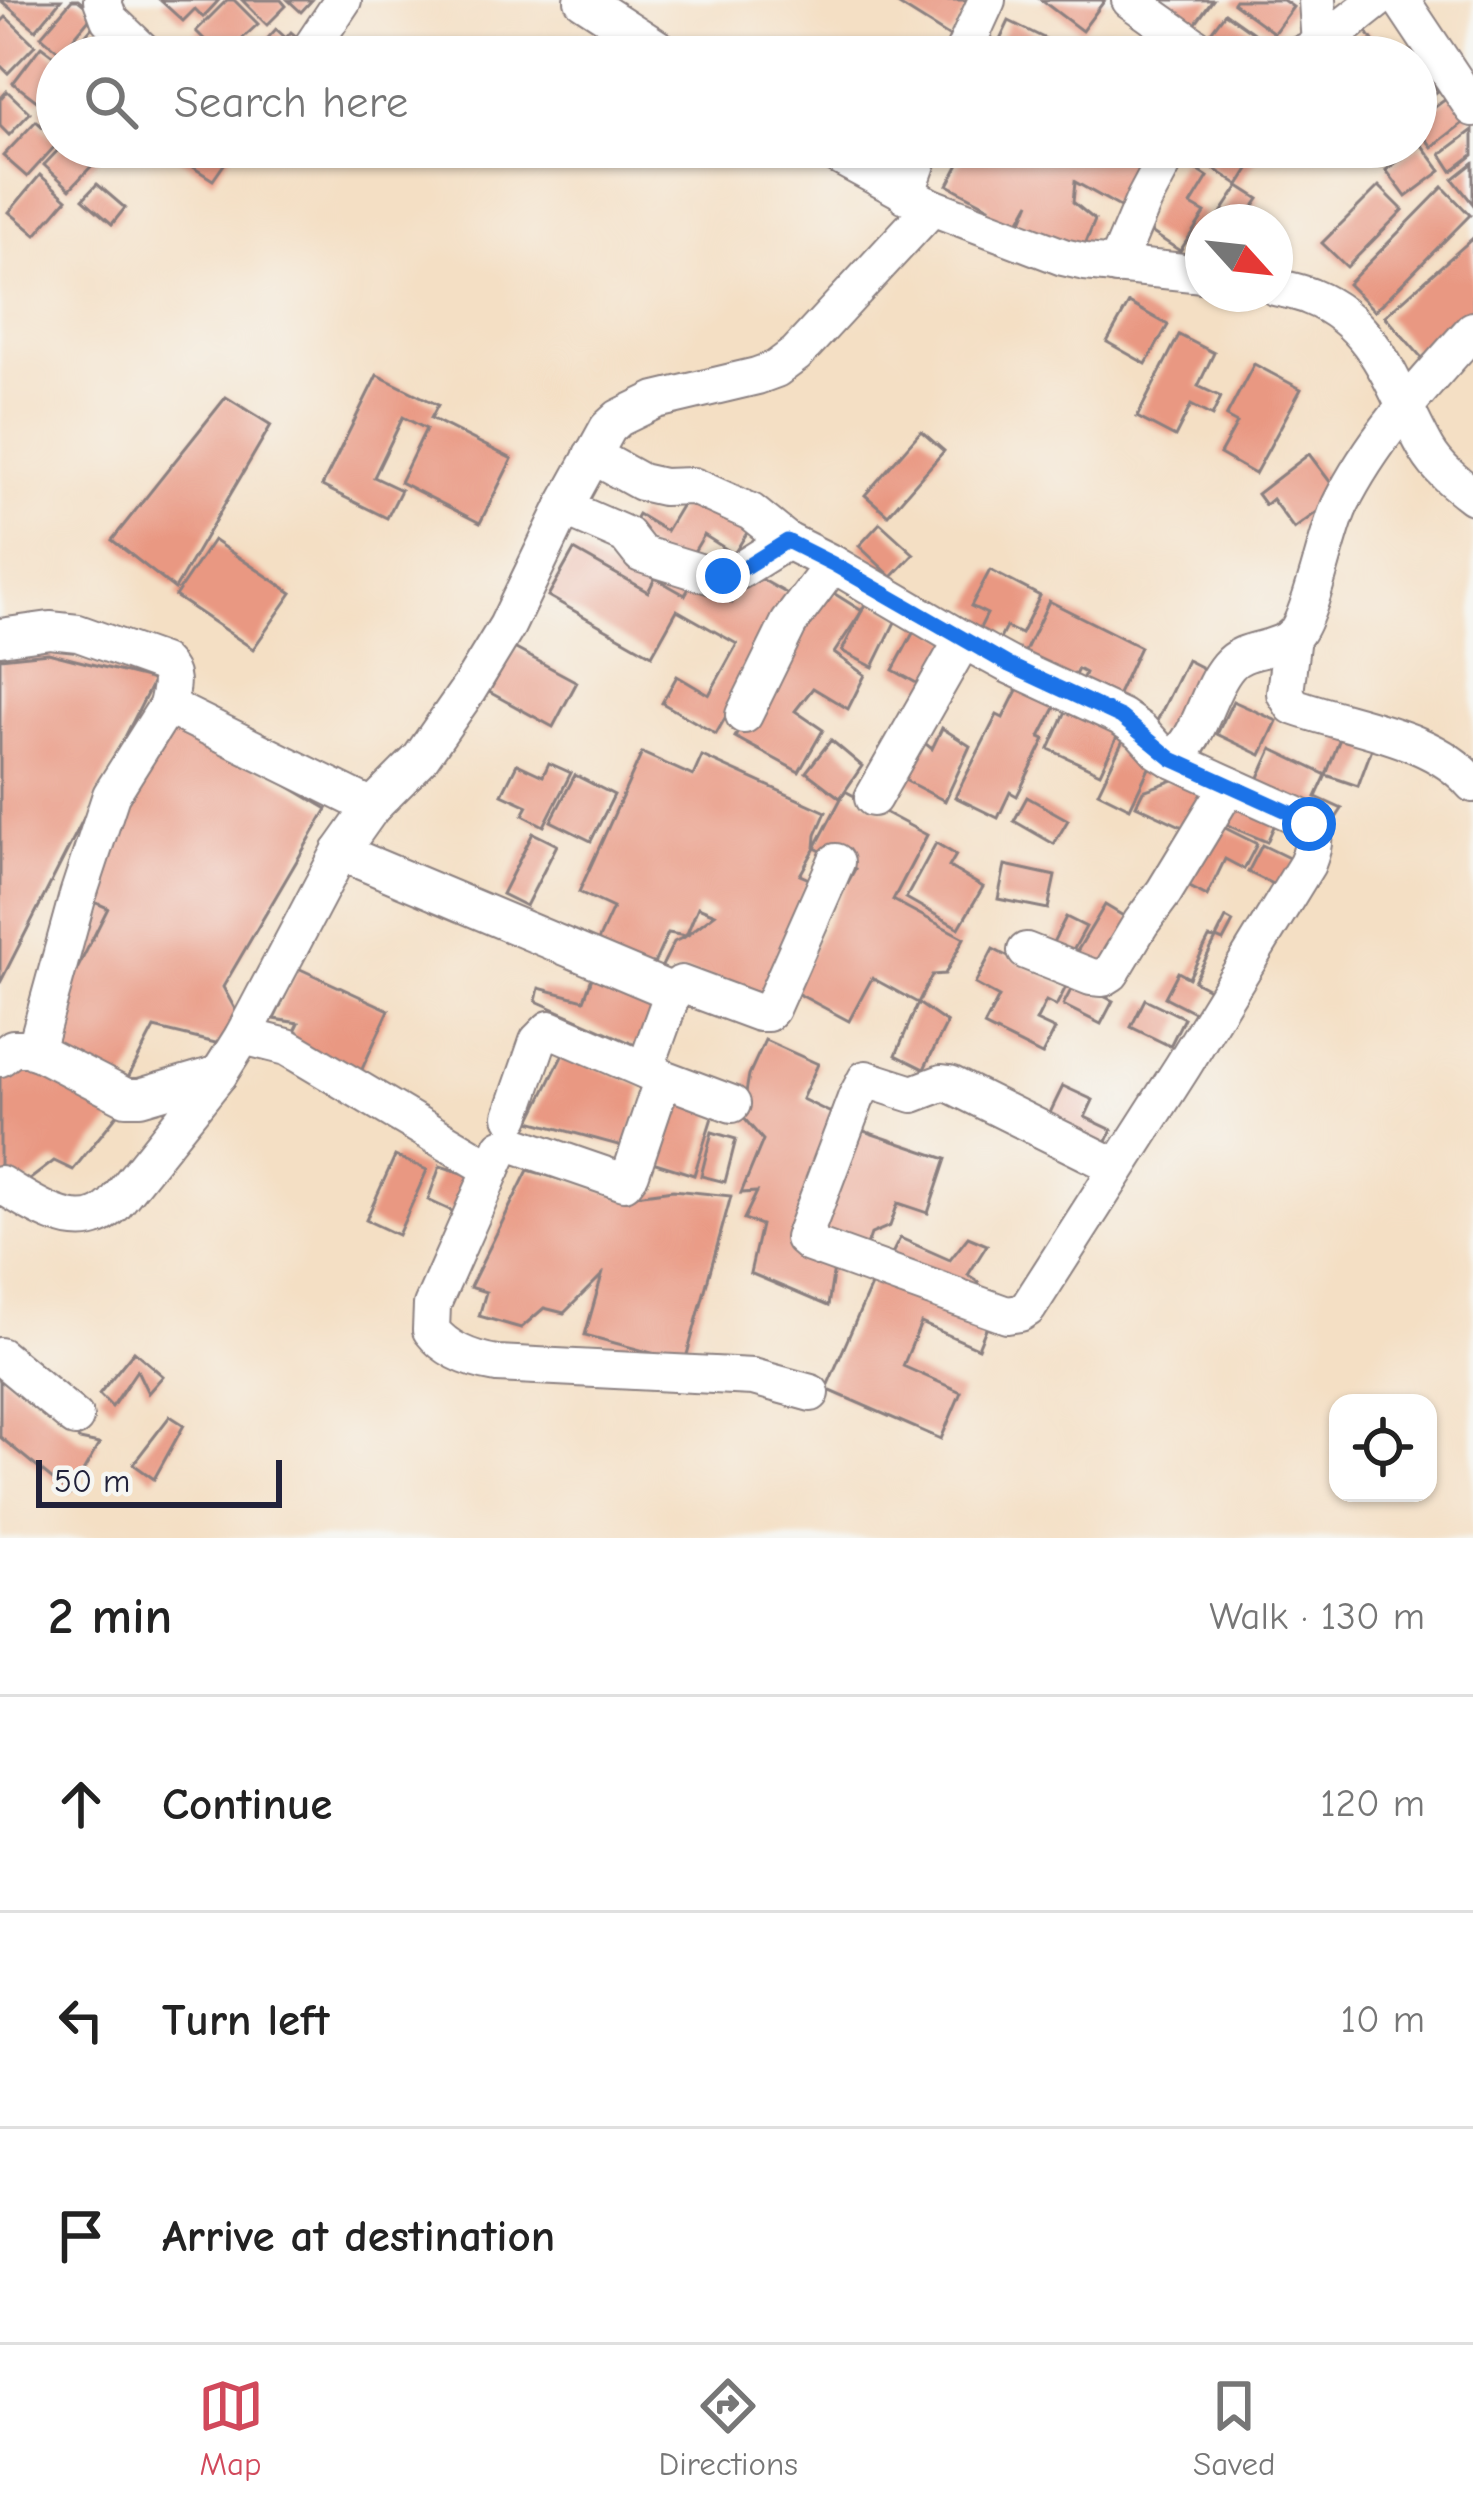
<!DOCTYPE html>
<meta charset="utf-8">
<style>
body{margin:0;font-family:"Comic Neue",sans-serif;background:#f6f6f6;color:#222}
.controls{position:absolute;right:36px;bottom:36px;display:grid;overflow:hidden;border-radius:24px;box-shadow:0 3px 9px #0004}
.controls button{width:108px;height:108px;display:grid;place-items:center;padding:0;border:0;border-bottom:3px solid #e0e0e0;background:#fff;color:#222;font:60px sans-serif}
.compass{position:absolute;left:1185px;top:204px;width:108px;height:108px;border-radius:50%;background:#fff;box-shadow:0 3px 9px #0004;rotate:117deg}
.scale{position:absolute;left:36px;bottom:30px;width:246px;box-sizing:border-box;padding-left:12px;border:6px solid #22223b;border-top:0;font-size:33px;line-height:42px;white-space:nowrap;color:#22223b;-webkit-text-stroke:9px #f6f6f2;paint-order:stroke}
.stop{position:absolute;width:36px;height:36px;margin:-27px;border:9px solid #1a73e8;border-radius:50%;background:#fff}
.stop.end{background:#1a73e8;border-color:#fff;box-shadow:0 3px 12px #0008}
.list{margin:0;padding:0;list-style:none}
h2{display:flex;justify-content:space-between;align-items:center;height:156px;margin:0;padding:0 48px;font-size:51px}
h2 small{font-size:39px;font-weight:400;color:#767676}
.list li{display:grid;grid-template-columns:78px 1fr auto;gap:36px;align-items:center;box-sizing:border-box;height:216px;padding:0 48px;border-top:3px solid #e0e0e0}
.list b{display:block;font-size:45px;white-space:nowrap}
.list em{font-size:39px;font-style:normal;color:#767676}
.icon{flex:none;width:66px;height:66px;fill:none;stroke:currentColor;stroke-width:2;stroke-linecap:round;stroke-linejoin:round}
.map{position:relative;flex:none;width:1473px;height:1538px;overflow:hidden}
.search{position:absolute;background:#fff;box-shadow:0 3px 9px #0004;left:36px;right:36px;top:36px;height:132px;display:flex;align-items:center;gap:30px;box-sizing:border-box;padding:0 42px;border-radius:66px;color:#767676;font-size:45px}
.sheet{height:804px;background:#fff}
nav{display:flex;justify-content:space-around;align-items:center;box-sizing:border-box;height:168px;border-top:3px solid #e0e0e0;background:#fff;font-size:33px;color:#767676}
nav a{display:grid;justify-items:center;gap:6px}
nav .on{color:#d1495b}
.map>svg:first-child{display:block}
.building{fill:#e99882;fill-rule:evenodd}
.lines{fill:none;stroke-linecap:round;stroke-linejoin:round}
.minor-casing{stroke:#8b8080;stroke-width:40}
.minor{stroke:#fff;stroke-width:36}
.route{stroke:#1a73e8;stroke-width:15}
</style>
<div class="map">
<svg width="1473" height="1538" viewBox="0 0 1473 1538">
<rect width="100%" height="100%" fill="#f6f6f2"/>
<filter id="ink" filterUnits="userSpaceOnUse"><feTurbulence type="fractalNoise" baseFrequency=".00833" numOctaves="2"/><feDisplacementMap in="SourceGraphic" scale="24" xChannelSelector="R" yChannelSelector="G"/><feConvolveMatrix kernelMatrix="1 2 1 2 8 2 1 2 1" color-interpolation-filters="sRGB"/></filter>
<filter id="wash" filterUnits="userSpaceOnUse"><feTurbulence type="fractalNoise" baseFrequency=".004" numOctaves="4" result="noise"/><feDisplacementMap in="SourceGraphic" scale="48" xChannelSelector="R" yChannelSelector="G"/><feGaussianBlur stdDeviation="2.7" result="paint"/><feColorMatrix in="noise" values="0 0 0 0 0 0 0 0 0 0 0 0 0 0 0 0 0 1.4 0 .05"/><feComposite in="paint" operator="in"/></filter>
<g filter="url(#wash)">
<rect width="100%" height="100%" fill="#f4dfc4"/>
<g id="blocks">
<g class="building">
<polygon points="0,0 61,0 36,30"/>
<polygon points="72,0 78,0 94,13 61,53 41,36"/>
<polygon points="160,0 219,0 203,17 195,9 183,21"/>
<polygon points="227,0 234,0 258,24 222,57 196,31"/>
<polygon points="242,0 281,0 286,6 267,25"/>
<polygon points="288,0 312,0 301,12"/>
<polygon points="891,0 972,0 950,37"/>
<polygon points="1041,0 1105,0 1082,31"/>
<polygon points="1150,0 1213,0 1191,30"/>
<polygon points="1235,0 1283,0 1293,7 1274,33 1233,3"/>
<polygon points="1225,13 1262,39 1248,57 1233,57 1207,37"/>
<polygon points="6,17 35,45 8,73 0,65 0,23"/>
<polygon points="1009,21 1083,57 992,57"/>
<polygon points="92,27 112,43 100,57 67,57"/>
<polygon points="276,29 286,38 291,32 303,42 296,57 251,57"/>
<polygon points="1366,31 1385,57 1342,57 1338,51"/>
<polygon points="41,46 57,58 57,78 38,102 13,83"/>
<polygon points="1422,70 1438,91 1416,107 1416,74"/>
<polygon points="7,91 30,113 9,135 0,126 0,99"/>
<polygon points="57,92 57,124 41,111"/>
<polygon points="1454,93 1471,117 1432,147 1416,126 1416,121"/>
<polygon points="36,121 57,140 57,144 27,177 3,156"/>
<polygon points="1473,130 1473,155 1452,171 1441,154"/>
<polygon points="1421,144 1441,171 1406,197 1386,170"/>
<polygon points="61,147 90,147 100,157 70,189 44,165"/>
<polygon points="169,147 236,147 213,180 167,151"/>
<polygon points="968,147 1053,147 1071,154 1077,147 1164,147 1129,212 1075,182 1073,202 1095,220 1082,252 1019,228 1030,202 1013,233 984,217 989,207 948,185"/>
<polygon points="1189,147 1263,147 1239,185 1186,151"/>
<polygon points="1182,160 1208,177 1191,205 1205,213 1180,251 1145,228"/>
<polygon points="1473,163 1473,204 1453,179"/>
<polygon points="40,175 67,199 36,235 9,212"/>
<polygon points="97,184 125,208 112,224 83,199"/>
<polygon points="1239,186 1259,199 1243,222 1215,222"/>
<polygon points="1379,186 1403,210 1347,267 1322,243"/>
<polygon points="1443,187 1470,215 1375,311 1348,284"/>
<polygon points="1473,238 1473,313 1422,358 1385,316"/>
<polygon points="1129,303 1168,325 1146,364 1107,342"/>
<polygon points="1179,335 1214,353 1198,386 1221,397 1212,416 1191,405 1175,437 1137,417"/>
<polygon points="1254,364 1301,389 1255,474 1220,454 1237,423 1226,417"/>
<polygon points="377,375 438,405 431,418 512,459 480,523 400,482 426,429 403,417 374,477 401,490 387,518 322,486"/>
<polygon points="226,397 271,425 175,589 112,540"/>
<polygon points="921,431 944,451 888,515 865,495"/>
<polygon points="1309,454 1340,495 1294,529 1272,499 1265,505 1257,494"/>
<polygon points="693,486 753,523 734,554 704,535 683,570 626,535 638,514 666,531"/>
<polygon points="880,523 914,554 892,577 859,546"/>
<polygon points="213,540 292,593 253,649 175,596"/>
<polygon points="574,550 648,592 655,578 685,595 693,581 732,603 749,572 793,597 716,734 662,703 677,676 709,695 737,644 677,610 652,655 548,596"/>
<polygon points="990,570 1040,596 1021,634 1006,627 996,647 976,636 987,614 971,606"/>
<polygon points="827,589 862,611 834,653 865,675 848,709 813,688 795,711 823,730 799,772 735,737"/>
<polygon points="867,600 898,616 873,667 842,651"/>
<polygon points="1049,601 1140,647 1112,707 1077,691 1085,673 1078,669 1071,683 1021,660"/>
<polygon points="919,622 955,641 929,690 893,670"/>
<polygon points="514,648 577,682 553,727 489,692"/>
<polygon points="48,653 154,680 0,983 0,658"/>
<polygon points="1187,660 1210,672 1177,740 1153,729"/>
<polygon points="1021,682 1058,702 1040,737 1045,739 1017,796 1010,792 998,818 955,797 997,715 1003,718"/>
<polygon points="1072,698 1124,722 1100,773 1049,749"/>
<polygon points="1233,701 1277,721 1261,755 1217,734"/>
<polygon points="160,711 327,809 223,987 242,1022 228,1046 154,1028 119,1095 36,1051 108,908 78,895"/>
<polygon points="942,728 970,746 945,801 893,774 916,736 932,749"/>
<polygon points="1129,728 1150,766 1130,808 1098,792"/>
<polygon points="1344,728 1375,740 1358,786 1326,775"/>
<path d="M831 740 862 766 845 791 927 835 893 900 964 938 945 974 932 975 918 1003 872 978 849 1021 791 990 855 869 815 848 800 875 809 879 765 995 687 973 659 972 674 942 686 936 668 933 647 979 592 954 613 908 579 892 642 753 693 776 702 756 826 812 816 835 815 848 845 791 840 798 806 772ZM698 907 715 914 686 936Z"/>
<polygon points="1272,749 1326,775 1316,797 1342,809 1332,824 1255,786"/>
<polygon points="549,763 571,773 544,826 523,815 528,806 502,794 517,764 543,776"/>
<polygon points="575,775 614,795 591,841 551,821"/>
<polygon points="1176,779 1217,797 1185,828 1136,805 1143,791"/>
<polygon points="1027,797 1068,820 1054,844 1014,821"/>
<polygon points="1236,797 1279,815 1267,842 1225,824"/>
<polygon points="1219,825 1257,844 1244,869 1225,859 1207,896 1188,886"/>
<polygon points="533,833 557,845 526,906 502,894"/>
<polygon points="936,843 956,855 949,867 983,887 959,928 906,898"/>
<polygon points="1262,845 1299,863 1285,890 1248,872"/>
<polygon points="1005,865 1055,876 1048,909 998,899"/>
<polygon points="1105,905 1135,923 1106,970 1076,953"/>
<polygon points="1066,917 1086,927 1069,958 1050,948"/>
<polygon points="1226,918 1233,922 1223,941 1216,938"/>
<polygon points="1209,938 1216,939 1194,981 1211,990 1198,1014 1165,997 1178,972 1189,978"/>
<polygon points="993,949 1066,987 1056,1006 1046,1001 1036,1021 1055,1030 1042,1055 984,1026 999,997 975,984"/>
<polygon points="298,968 389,1010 357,1080 287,1047 299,1023 274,1019"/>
<polygon points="593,975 660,1003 640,1047 536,1001 539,988 584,1000"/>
<polygon points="1075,982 1113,1001 1101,1024 1063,1005"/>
<polygon points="1145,999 1184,1018 1170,1046 1131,1027"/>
<polygon points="918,1003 947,1023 924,1069 896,1055"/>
<polygon points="765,1040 818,1064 802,1099 829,1112 839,1110 794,1242 835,1262 828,1306 750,1273 761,1225 744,1219 757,1192 741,1193 763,1140 742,1116 749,1075"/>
<polygon points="563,1054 642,1086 629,1148 530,1121"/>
<polygon points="29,1058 121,1110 73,1170 54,1161 20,1187 0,1173 0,1077"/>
<polygon points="1063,1086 1093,1100 1085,1117 1112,1130 1101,1153 1044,1125"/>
<polygon points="666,1096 714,1111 694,1175 646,1160"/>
<polygon points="852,1127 946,1159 928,1213 898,1203 890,1226 871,1234 864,1254 813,1237"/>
<polygon points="712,1132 736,1139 725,1182 701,1176"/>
<polygon points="395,1156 427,1170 398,1235 366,1220"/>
<polygon points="440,1166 479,1178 463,1216 428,1200"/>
<polygon points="528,1170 621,1197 673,1190 731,1196 685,1362 585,1335 602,1275 564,1313 544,1308 521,1328 479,1316 486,1292 470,1287"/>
<polygon points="968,1237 987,1245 968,1275 979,1282 970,1292 887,1264 900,1238 950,1260"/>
<polygon points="877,1272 989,1321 978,1348 921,1323 903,1366 961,1392 941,1439 826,1389"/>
<polygon points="134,1351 163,1376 148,1393 137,1370 112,1407 99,1394"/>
<polygon points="0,1373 80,1440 99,1444 70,1494 0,1437"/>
<polygon points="170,1416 184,1425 154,1479 133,1464"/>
</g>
</g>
</g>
<g filter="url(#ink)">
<use href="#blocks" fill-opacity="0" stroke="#8b8080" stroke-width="3"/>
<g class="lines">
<defs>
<g id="minor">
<polyline points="102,0 109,19 149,57"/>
<polyline points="583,0 671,57"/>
<polyline points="1130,0 1210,57"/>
<polyline points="1317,0 1320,45"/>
<polyline points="1401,0 1473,108"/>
<polyline points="305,57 343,0"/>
<polyline points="961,57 987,0"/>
<polyline points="1296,57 1320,45 1377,0"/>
<polyline points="822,147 932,207 1063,257 1085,262 1203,274"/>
<polyline points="906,195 923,147"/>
<polyline points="1116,266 1144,200 1172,147"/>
<path d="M1275 287C1287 290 1300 292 1311 297 1380 325 1394 393 1427 450 1438 469 1456 483 1473 496"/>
<polyline points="592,455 641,482 663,487 693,486 751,512 787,541 833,564 963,640 1009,665 1121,717 1141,731 1159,751 1172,759"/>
<polyline points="564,508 626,535 641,554 712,576 739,571 787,541"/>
<path d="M1292 636 1285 693 1293 706C1350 727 1434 736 1473 784"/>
<path d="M0 637 50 630 78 633 162 663C176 676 170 689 167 706"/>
<polyline points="744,715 789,623 833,564"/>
<polyline points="873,798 963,640"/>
<polyline points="340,852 673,992"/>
<polyline points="1026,951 1091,977 1103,978 1111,973 1141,923 1164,892 1229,785"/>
<polyline points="243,1036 287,1047 492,1169 502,1147 511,1143 624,1182 631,1173 663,1078 732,1104"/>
<polyline points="35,1051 78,895 111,795 167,706 372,807"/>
<polyline points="0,1058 13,1048 31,1048 126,1097 140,1097 219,1074"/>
<polyline points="645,1070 673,992 681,984 759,1013 767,1013 771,1009 836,862"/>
<polyline points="512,1116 538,1041 550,1029 663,1078"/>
<path d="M1117 1167 950 1084 942 1083 913 1094 866 1079 856 1098 803 1238 810 1244 1007 1315 1020 1313 1028 1308 1183 1066 1307 864C1315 844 1318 831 1300 817L1172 759C1202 738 1205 693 1228 666 1244 646 1276 653 1294 635 1311 617 1326 535 1340 505 1373 438 1423 385 1473 330"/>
<path d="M492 1169 432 1305 431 1330C447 1351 472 1360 497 1364L753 1377 811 1393"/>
<path d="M0 1184C25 1199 68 1230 98 1216 104 1214 109 1209 114 1205L219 1074 243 1036 340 852 372 807 420 759 468 690 507 626 564 508 608 428 619 418 656 400 757 376 776 369 796 354 932 207"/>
<polyline points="0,1356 75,1418"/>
</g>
</defs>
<use href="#minor" class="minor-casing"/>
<use href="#minor" class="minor"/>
</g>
</g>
<g class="lines" filter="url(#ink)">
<polyline class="route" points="723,576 739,571 787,541 833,564 1009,665 1121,717 1172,759 1300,817 1309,824"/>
</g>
</svg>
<div class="controls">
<button><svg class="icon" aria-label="locate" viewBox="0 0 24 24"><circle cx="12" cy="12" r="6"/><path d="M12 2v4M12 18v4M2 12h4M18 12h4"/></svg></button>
</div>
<svg class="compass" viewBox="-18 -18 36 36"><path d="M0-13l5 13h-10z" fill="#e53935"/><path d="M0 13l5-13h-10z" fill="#767676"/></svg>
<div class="scale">50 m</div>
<div class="stop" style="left:1309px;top:824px"></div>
<div class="stop end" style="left:723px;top:576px"></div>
<div class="search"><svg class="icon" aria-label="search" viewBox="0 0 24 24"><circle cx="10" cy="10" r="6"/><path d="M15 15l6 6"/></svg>Search here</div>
</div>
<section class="sheet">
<h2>2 min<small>Walk · 130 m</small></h2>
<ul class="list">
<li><svg class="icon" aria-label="ahead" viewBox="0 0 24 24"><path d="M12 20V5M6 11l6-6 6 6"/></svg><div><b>Continue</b></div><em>120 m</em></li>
<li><svg class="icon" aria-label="left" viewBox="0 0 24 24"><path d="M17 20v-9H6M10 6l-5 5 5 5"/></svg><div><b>Turn left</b></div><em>10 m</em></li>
<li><svg class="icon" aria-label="arrive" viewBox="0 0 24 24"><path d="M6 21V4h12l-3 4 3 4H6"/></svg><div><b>Arrive at destination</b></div></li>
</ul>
</section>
<nav>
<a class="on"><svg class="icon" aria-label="map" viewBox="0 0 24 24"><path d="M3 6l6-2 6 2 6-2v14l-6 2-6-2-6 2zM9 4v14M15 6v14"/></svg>Map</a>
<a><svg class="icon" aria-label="directions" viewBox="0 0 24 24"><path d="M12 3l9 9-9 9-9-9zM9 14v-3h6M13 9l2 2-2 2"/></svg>Directions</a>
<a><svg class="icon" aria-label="saved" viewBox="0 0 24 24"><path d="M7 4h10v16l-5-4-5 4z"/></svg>Saved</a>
</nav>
